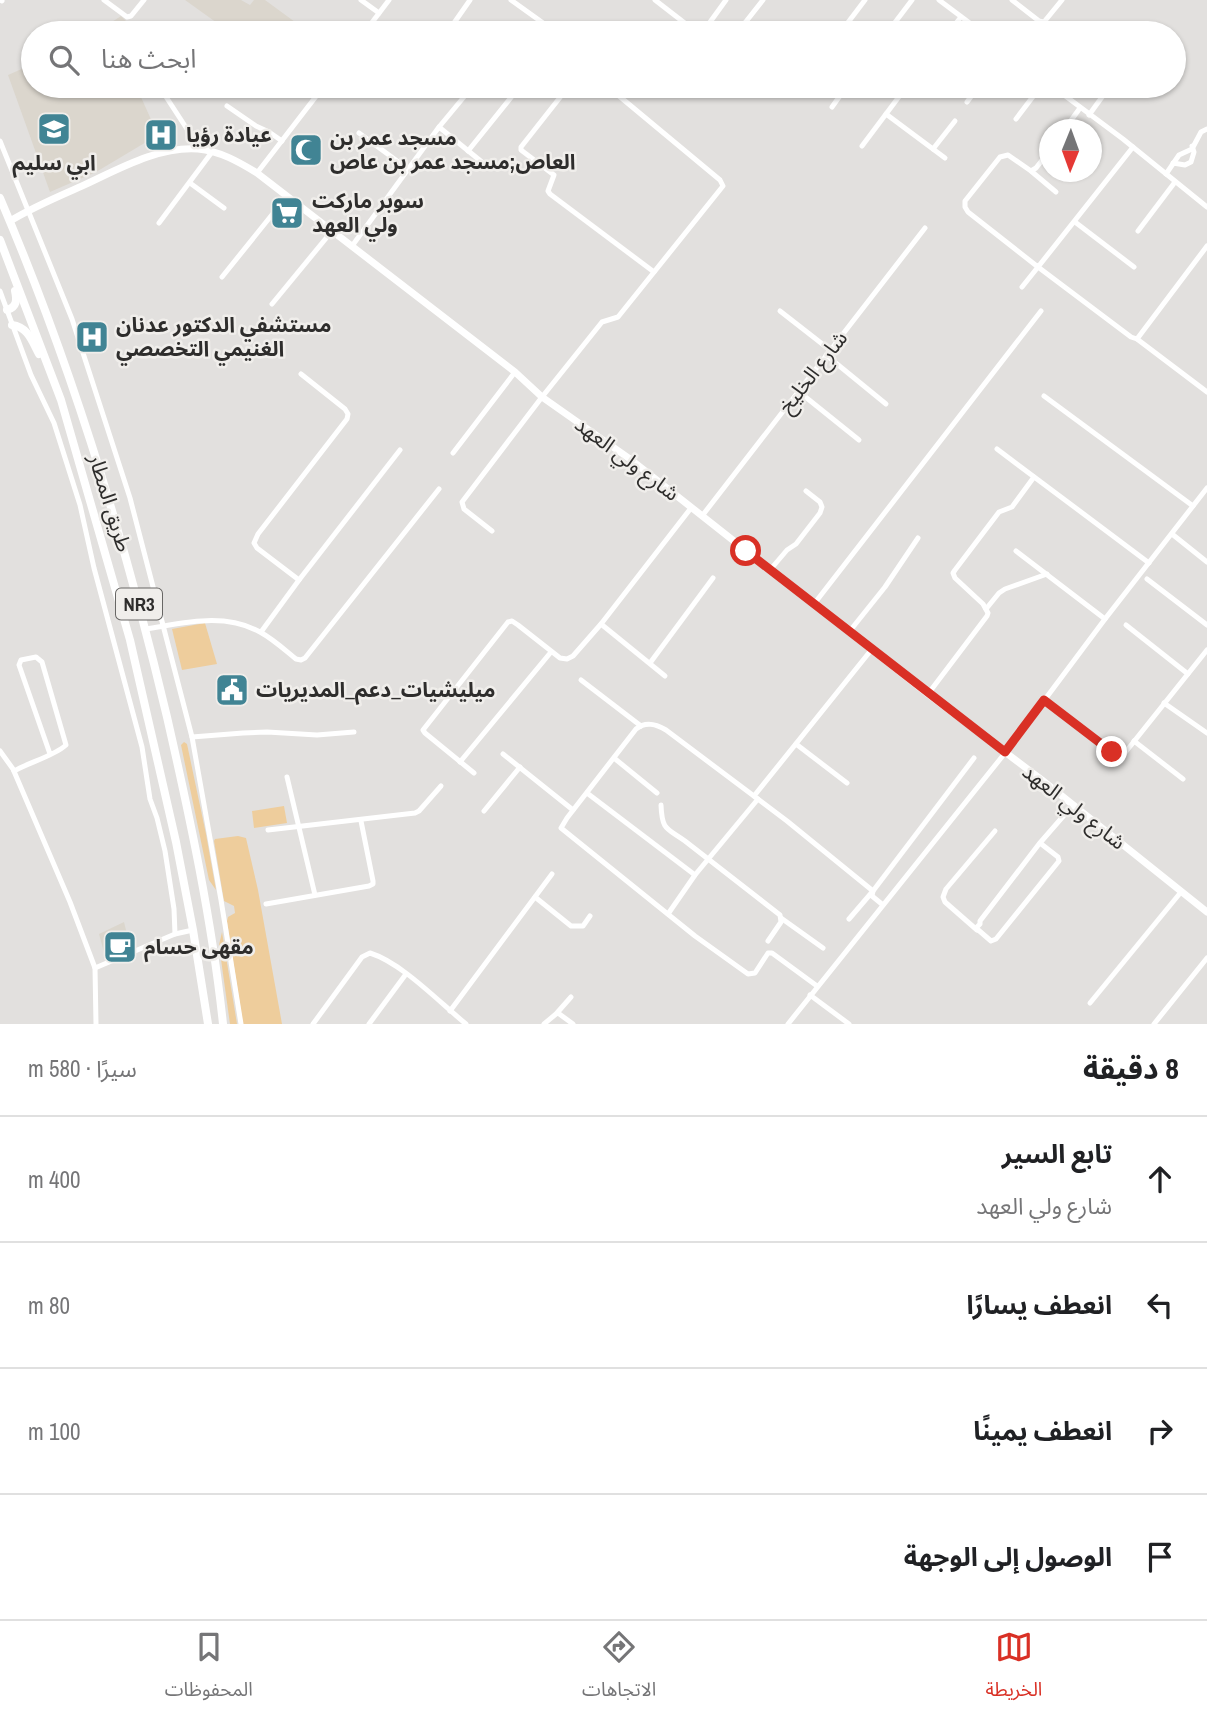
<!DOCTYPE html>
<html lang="ar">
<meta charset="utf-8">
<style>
body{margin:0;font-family:"Archivo Narrow","Noto Sans Arabic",sans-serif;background:#f2f2f2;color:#202124;direction:rtl}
.compass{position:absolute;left:1039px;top:119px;width:63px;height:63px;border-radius:50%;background:#fff;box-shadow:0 2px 5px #0004;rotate:181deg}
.stop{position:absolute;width:21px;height:21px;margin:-16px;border:5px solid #d93025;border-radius:50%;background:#fff}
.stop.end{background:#d93025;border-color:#fff;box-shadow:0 2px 7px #0008}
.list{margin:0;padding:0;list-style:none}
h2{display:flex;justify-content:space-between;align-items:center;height:91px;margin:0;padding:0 28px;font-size:30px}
h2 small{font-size:23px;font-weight:400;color:#757577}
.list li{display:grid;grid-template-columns:46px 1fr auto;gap:21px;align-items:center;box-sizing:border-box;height:126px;padding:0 28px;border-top:2px solid #e0e0e0}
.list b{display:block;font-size:26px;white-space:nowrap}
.list p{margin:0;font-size:23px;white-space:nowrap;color:#757577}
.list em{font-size:23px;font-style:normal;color:#757577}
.icon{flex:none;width:38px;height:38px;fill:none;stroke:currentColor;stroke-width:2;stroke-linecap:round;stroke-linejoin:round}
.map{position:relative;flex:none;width:1207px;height:1024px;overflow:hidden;direction:ltr}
.search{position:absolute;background:#fff;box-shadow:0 2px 5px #0004;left:21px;right:21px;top:21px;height:77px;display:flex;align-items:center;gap:18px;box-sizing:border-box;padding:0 24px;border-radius:38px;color:#757577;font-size:26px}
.sheet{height:595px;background:#fff}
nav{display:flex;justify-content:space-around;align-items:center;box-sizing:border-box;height:98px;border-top:2px solid #e0e0e0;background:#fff;font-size:19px;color:#757577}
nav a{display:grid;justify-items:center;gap:4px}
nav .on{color:#d93025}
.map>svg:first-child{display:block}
.built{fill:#dbd6cd}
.green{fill:#eecd9c}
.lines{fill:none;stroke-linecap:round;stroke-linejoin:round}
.minor{stroke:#fff;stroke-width:5}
.major{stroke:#fff;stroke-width:7}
.highway{stroke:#fff;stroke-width:8}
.route{stroke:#d93025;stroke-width:9}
.labels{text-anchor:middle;stroke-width:5;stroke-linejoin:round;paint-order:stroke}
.shield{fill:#f0eeeb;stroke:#686765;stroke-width:2}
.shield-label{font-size:19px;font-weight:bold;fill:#2e2d2c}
.poi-label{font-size:21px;font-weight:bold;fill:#2e2d2c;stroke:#f0eeeb;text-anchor:start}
.street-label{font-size:21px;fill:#2e2d2c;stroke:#f0eeeb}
</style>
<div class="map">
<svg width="1207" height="1024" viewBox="0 0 1207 1024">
<rect width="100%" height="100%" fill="#e2e0de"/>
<g class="built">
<polygon points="185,0 241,0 250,5 254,0 265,0 310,33 231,33"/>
<polygon points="121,16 138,33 95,33"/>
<polygon points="33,64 33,86 136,86 158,135 96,172 50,192 8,75"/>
<polygon points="124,922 130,946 105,956 99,934"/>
</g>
<g class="green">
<polygon points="205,623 217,664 182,670 172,629"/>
<polygon points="184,742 187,744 206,834 216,890 209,880 181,745"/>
<polygon points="284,806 287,823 254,828 252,811"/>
<polygon points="238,836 246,838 258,890 282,1024 243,1024 227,921 228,917 235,913 234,906 224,901 214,841 215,839"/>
<polygon points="222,932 237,1024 230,1024 219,945"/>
</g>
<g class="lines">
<g class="minor">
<polyline points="0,0 2,1"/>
<polyline points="104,0 127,17 131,16 144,0"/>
<polyline points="361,0 379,13"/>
<polyline points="511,0 557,33"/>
<polyline points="655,0 695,31 699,32 705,29 726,0"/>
<polyline points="939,0 983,33"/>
<polyline points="1012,0 1039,21 1044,22 1062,0"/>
<polyline points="745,23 758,33"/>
<polyline points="141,30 144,33"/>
<polyline points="364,33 389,0"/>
<polyline points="447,33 470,0"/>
<polyline points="609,33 612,30 619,33"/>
<polyline points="737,33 763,0"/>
<polyline points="840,33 865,0"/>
<polyline points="887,33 912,0"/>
<polyline points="948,33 961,17"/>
<polyline points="1083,33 1086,30"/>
<polyline points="159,86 200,149"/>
<polyline points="569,86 521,147 521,150 554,175 548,191 550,194 654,272"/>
<polyline points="1052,86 1123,139 1207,207"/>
<polyline points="967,102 979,86"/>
<polyline points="227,106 256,126 269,132 282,141"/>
<polyline points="832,107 847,86"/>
<polyline points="886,114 945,158"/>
<polyline points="1089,115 1110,86"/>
<polyline points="1016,119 1041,86"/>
<polyline points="439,127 488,167"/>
<polyline points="1064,130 1080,108"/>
<polyline points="359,133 408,169"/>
<polyline points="0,141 72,319 130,498 192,737 221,900 241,1024"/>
<polyline points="862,146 907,86"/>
<polyline points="933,149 955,121"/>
<polyline points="1050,150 1036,168 1031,171 1008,155 1000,157 965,201 965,207 968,212 1038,267 1133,147"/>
<polyline points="468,151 517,90"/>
<polyline points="1173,163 1185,165 1191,162 1194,152 1192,146"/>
<polyline points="1031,171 1056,192"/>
<polyline points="257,173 324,86"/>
<polyline points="1166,174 1179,155 1192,149 1201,132 1207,129"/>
<polyline points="190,183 224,208"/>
<polyline points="1075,222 1134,267"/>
<polyline points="159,223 212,152"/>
<polyline points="1138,231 1175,182"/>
<polyline points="352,246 439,127 473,86"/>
<polyline points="222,277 287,196"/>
<polyline points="1022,287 1038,267 1131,337 1137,339 1207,246"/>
<polyline points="0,291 31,375 54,423 80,505 94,568 142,747 150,799 157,818 165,851 174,909 175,934"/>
<polyline points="272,304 332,231"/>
<polyline points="780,311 830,350"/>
<polyline points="1137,339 1207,392"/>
<polyline points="826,355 886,404"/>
<polyline points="798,391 859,440"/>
<polyline points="1044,396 1193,506"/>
<polyline points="997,449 1149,563"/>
<polyline points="453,453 515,372"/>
<polyline points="702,516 925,228"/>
<polyline points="492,531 464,509 462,502 542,397 602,322 618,317 723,186 720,180 607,86"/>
<polyline points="1172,534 1207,562"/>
<polyline points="1016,551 1105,619"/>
<polyline points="770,570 787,550 796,544 820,513 822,507 820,502 806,491"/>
<polyline points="1147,579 1207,625"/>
<polyline points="299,580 257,548 254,543 258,534 347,419 348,414 345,409 301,374"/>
<polyline points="814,604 1041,311"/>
<polyline points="986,609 999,593 1005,589 1047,574"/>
<polyline points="601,624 665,676"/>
<polyline points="1126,625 1188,674"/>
<path d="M146 629C184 623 224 612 260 632 273 639 285 650 296 659L301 660 305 658 439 489"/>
<polyline points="261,632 299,580 400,450"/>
<polyline points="849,632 885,587 918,538"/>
<polyline points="650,663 713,578"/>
<polyline points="581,680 641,726"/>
<polyline points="928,694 987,616 988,613 983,604 955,578 953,573 955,570 999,512 1012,507 1034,477"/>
<polyline points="1044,700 1113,752 1120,755 1124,754 1207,650"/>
<polyline points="1164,703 1207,733"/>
<polyline points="192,737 243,733 267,732 317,735 354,732"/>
<polyline points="1134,741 1183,779"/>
<polyline points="796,744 847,783"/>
<polyline points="0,751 13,769 70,902 95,968 96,1024"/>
<polyline points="503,754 573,810"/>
<polyline points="614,758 657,793"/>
<polyline points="460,762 551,652"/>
<path d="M14 771C30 762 54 756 66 745L42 662 36 657 21 660 19 665 50 754"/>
<polyline points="474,773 425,733 423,730 508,622 512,621 518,625 560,658 567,659 573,656 601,624 691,508"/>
<polyline points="287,777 315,895"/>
<polyline points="587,793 695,875"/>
<polyline points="754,796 872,649"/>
<path d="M661 805C662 831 667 828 685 841L780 915 781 922 768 941"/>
<polyline points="484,811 520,767"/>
<polyline points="268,830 415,813 419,811 441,786"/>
<polyline points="1040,843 1058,857 1059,861 996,939 991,941 976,928 980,924 980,921 1039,844 1073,805"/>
<polyline points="535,897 571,926 583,926 590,916"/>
<polyline points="266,904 369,886 373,884 373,881 361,821"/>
<polyline points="668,914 695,875 758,799"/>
<polyline points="781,918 823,948"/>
<polyline points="849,919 873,891 974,758"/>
<polyline points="977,930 945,902 943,897 946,889 995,831"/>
<polyline points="95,968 175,934 193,930"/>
<path d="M817 986 772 953H768L755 973 748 974 695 936 561 828 567 818 636 729C646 721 656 724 666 730L787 821 873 891 872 896 883 905"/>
<polyline points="810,995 849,1024"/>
<polyline points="1090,1003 1181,892"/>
<polyline points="450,1011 552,874"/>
<polyline points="558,1013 573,1024"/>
<path d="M313 1024 362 957 370 953C402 963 439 1002 466 1024"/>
<polyline points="369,1024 406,974"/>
<polyline points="544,1024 556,1014 571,997"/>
<polyline points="788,1024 1005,753 1105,619 1207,488"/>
<polyline points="1154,1024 1207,958"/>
</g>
<path class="major" d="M10 221C33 207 57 197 82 186 117 170 158 146 198 149 220 151 239 162 257 173L515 372 542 397 630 459 928 694 1042 780 1207 912"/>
<g class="highway">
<path d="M0 198C72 366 125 540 167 717 190 818 212 920 223 1024"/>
<polyline points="0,240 61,400 130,640 176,842 193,930 208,1024"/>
<path d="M7 310C17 307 17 300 15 291"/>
<path d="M12 325C28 327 32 341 39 354"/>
</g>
</g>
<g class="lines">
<polyline class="route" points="746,551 1005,752 1044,700 1112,752"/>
</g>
<defs>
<symbol id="school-square" viewBox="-11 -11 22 22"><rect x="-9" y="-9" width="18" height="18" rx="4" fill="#418494" stroke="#f0eeeb"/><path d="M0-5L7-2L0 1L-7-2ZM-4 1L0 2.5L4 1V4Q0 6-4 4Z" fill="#fff"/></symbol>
<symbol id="hospital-square" viewBox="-11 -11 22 22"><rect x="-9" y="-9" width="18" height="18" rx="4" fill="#418494" stroke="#f0eeeb"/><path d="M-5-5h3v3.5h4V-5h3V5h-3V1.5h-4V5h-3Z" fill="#fff"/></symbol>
<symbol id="mosque-square" viewBox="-11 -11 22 22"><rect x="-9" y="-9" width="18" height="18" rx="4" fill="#418494" stroke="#f0eeeb"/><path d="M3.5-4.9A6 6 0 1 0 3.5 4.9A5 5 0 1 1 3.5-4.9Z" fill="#fff"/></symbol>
<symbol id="supermarket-square" viewBox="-11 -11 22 22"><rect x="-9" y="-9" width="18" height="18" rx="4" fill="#418494" stroke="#f0eeeb"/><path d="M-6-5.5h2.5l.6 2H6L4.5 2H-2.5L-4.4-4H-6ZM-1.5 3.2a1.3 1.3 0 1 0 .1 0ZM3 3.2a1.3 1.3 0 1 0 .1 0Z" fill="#fff"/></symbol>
<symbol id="civic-square" viewBox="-11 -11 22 22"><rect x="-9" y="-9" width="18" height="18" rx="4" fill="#418494" stroke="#f0eeeb"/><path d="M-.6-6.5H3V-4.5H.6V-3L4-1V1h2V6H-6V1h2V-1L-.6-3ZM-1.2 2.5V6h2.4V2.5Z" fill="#fff"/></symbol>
<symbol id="cafe-square" viewBox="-11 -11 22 22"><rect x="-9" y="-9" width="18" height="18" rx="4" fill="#418494" stroke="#f0eeeb"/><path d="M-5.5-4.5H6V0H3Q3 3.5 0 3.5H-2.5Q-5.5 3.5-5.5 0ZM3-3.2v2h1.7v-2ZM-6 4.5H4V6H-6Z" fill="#fff"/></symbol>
</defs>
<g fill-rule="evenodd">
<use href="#school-square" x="35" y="110" width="38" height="38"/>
<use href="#hospital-square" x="142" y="116" width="38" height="38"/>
<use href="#mosque-square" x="287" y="131" width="38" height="38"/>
<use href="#supermarket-square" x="268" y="194" width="38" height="38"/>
<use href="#hospital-square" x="73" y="318" width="38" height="38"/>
<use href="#civic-square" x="213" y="671" width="38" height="38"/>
<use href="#cafe-square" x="101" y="928" width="38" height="38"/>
</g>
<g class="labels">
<rect class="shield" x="116" y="588.5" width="46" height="31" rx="5"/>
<g class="shield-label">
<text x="139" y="611">NR3</text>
</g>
<g class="poi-label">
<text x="186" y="142">عيادة رؤيا</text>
<text x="330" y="145">مسجد عمر بن<tspan x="330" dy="24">العاص;مسجد عمر بن عاص</tspan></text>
<text x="54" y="170" text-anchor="middle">ابي سليم</text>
<text x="312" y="208">سوبر ماركت<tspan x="312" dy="24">ولي العهد</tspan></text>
<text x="116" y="332">مستشفي الدكتور عدنان<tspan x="116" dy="24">الغنيمي التخصصي</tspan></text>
<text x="256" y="697">ميليشيات_دعم_المديريات</text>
<text x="144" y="954">مقهى حسام</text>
</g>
<g class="street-label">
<text transform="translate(813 372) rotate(-52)" y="7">شارع الخليخ</text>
<text transform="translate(627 459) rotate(37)" y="7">شارع ولي العهد</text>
<text transform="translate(110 503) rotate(73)" y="7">طريق المطار</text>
<text transform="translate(1074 807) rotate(38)" y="7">شارع ولي العهد</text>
</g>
</g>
</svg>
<svg class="compass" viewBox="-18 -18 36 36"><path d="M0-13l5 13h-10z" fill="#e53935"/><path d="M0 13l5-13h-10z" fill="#757577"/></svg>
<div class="stop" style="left:746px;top:551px"></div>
<div class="stop end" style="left:1112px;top:752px"></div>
<div class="search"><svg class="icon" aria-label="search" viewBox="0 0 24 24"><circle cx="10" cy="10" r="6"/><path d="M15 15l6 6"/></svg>ابحث هنا</div>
</div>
<section class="sheet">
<h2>8 دقيقة<small>سيرًا · 580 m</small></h2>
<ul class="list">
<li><svg class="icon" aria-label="ahead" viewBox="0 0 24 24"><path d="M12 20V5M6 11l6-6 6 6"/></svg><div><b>تابع السير</b><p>شارع ولي العهد</p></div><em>400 m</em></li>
<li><svg class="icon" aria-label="left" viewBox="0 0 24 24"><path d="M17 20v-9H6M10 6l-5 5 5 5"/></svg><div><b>انعطف يسارًا</b></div><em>80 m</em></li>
<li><svg class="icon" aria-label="right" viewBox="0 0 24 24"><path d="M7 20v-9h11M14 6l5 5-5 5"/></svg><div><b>انعطف يمينًا</b></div><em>100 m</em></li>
<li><svg class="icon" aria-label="arrive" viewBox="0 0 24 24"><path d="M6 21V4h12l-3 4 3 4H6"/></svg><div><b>الوصول إلى الوجهة</b></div></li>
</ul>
</section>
<nav>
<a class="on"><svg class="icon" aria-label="map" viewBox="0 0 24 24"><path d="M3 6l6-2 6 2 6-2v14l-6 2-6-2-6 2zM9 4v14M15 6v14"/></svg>الخريطة</a>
<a><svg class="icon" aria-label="directions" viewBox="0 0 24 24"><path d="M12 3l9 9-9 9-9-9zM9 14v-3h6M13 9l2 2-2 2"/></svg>الاتجاهات</a>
<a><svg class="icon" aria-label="saved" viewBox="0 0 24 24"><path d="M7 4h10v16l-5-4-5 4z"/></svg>المحفوظات</a>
</nav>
